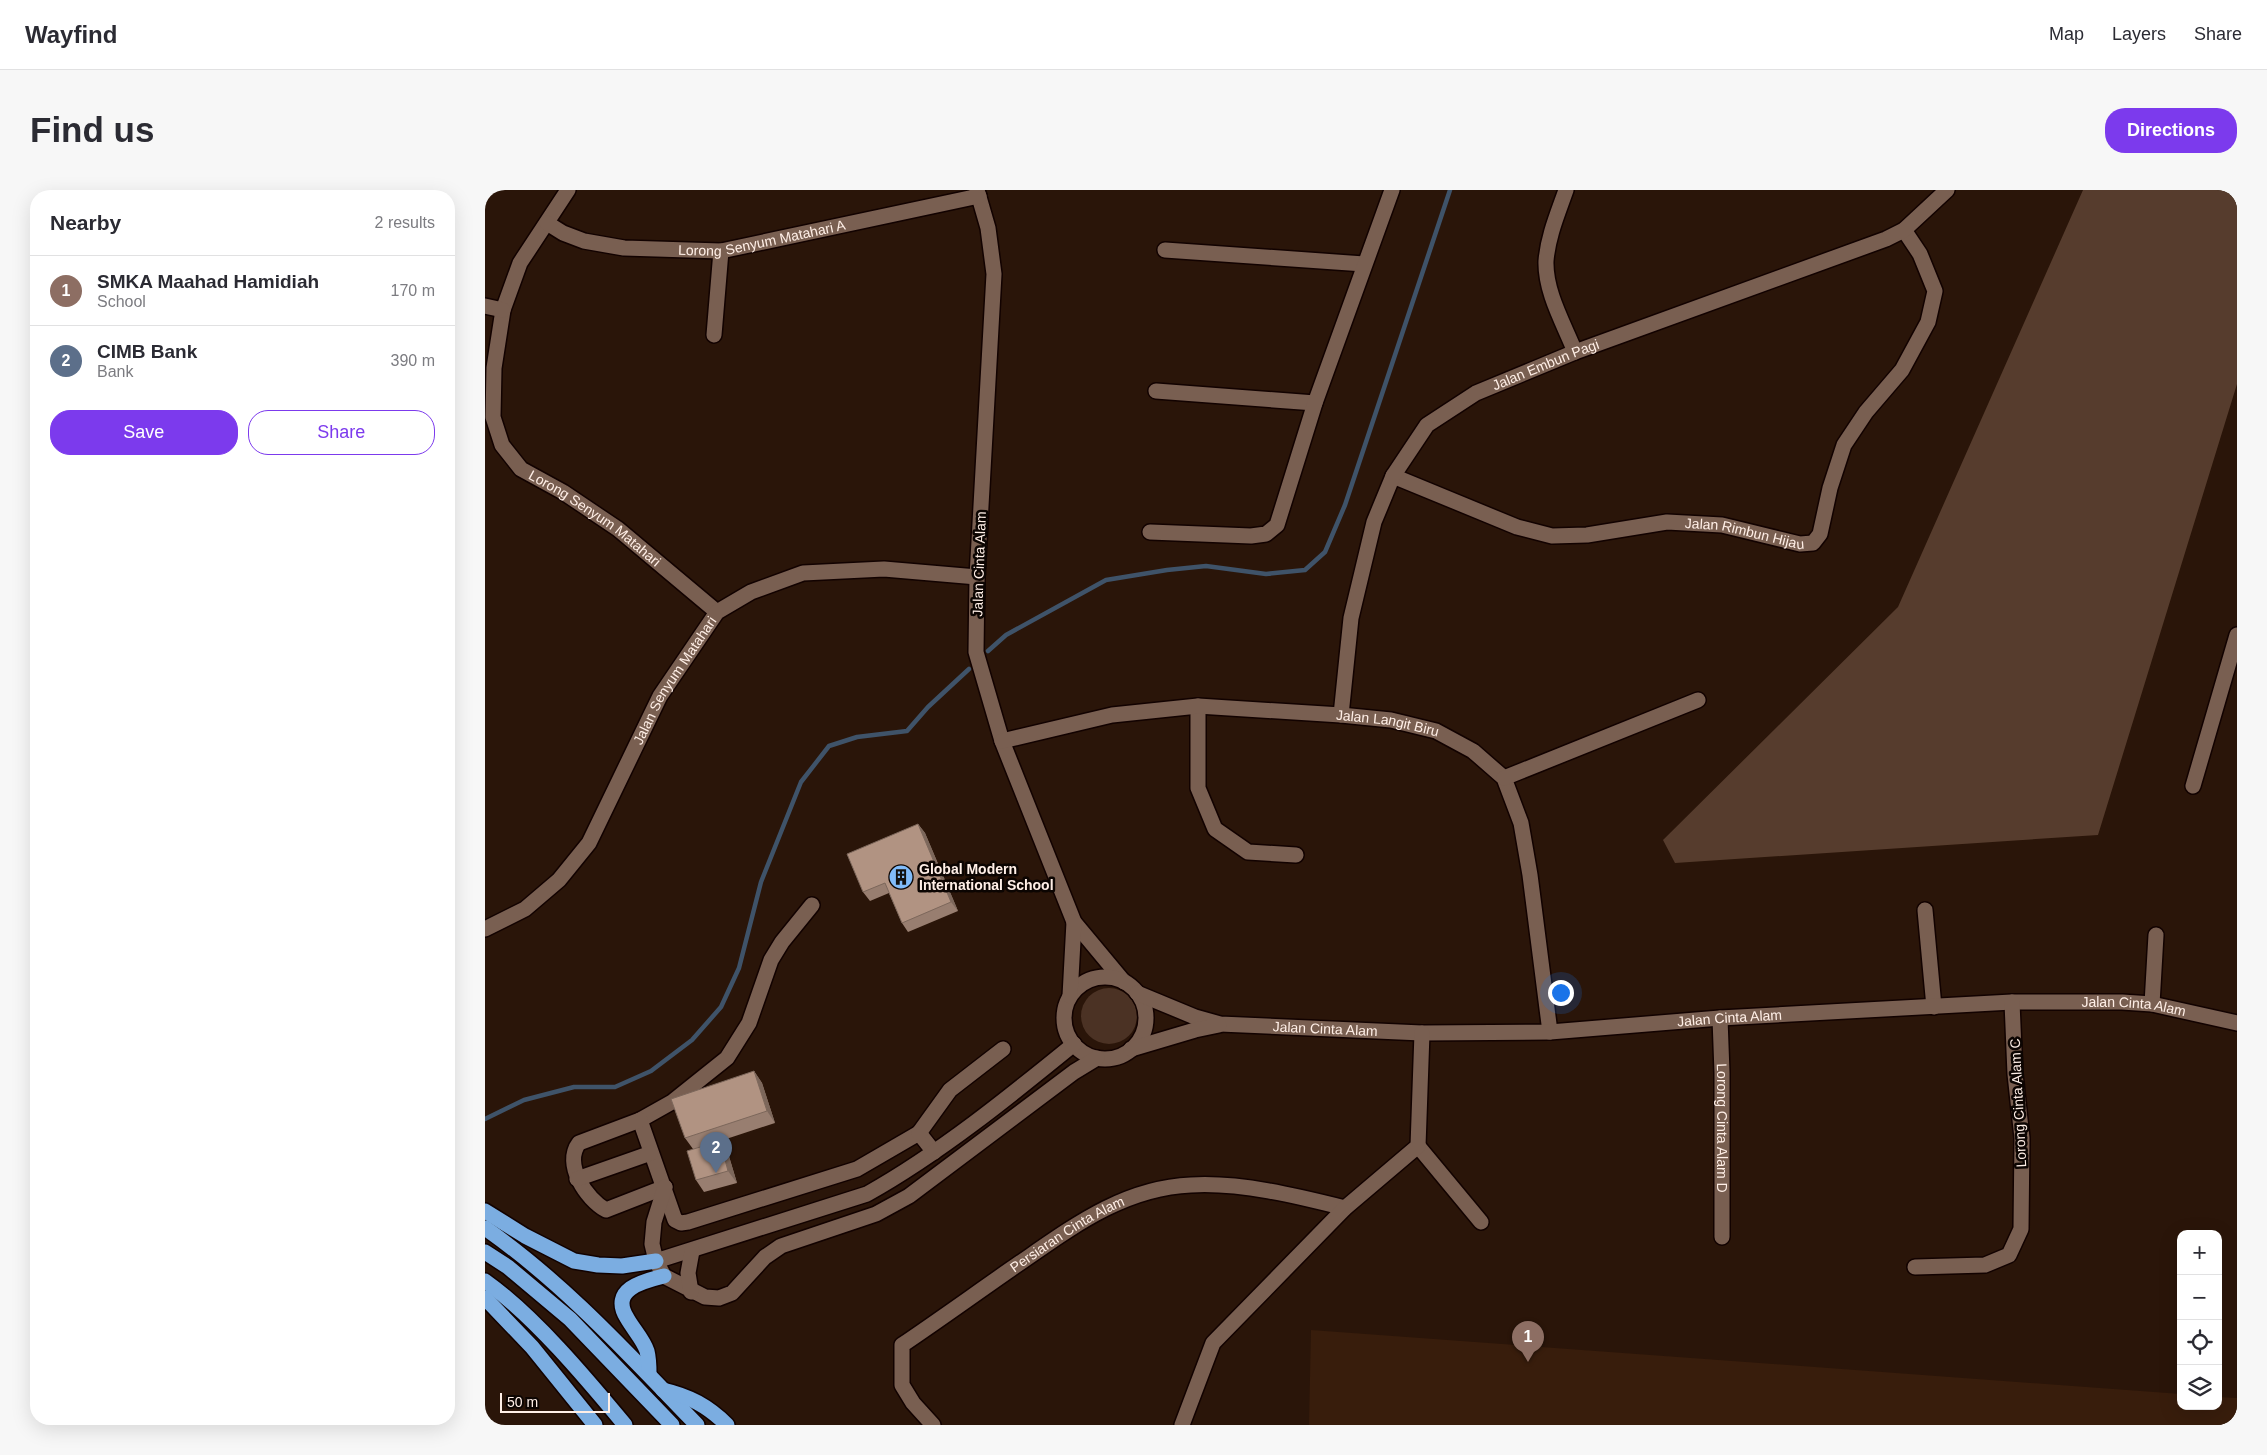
<!DOCTYPE html>
<meta charset="utf-8">
<style>
body{margin:0;font-family:Helvetica,sans-serif;background:#f7f7f7;color:#2b2b33}
.controls{position:absolute;right:15px;bottom:15px;display:grid;overflow:hidden;border-radius:10px;box-shadow:0 5px 20px #0002}
.controls button{width:45px;height:45px;display:grid;place-items:center;padding:0;border:0;border-bottom:1px solid #e1e1e2;background:#fff;color:#2b2b33;font:25px sans-serif}
.scale{position:absolute;left:15px;bottom:12px;width:110px;box-sizing:border-box;padding-left:5px;border:2px solid #ffefe7;border-top:0;font-size:14px;line-height:18px;white-space:nowrap;color:#ffefe7;-webkit-text-stroke:4px #0c0502;paint-order:stroke}
.you{position:absolute;left:1075px;top:802px;width:18px;height:18px;margin:-12px;border:4px solid #fff;border-radius:50%;background:#1a73e8;box-shadow:0 0 0 8px #1a73e833}
.badge{display:grid;place-items:center;width:32px;height:32px;border-radius:50%;background:#7c3aed;color:#fff;font-size:16px;font-weight:700}
.pin{position:absolute;translate:-50% -41px;filter:drop-shadow(0 1px 2px #0008)}
.pin::after{content:'';position:absolute;top:26px;width:18px;height:15px;background:inherit;clip-path:polygon(0 0,100% 0,50% 100%)}
.list{margin:0;padding:0;list-style:none}
h2{display:flex;justify-content:space-between;align-items:center;height:65px;margin:0;padding:0 20px;font-size:21px}
h2 small{font-size:16px;font-weight:400;color:#7c7c81}
.list li{display:grid;grid-template-columns:32px 1fr auto;gap:15px;align-items:center;box-sizing:border-box;height:70px;padding:0 20px;border-top:1px solid #e1e1e2}
.list b{display:block;font-size:19px;white-space:nowrap}
.list p{margin:0;font-size:16px;white-space:nowrap;color:#7c7c81}
.list em{font-size:16px;font-style:normal;color:#7c7c81}
.actions{display:flex;gap:10px;padding:15px 20px}
.actions a{flex:1;padding:11px 0;border:1px solid #7c3aed;border-radius:20px;text-align:center;font-size:18px;color:#7c3aed}
.actions .main{background:#7c3aed;color:#fff}
.icon{flex:none;width:28px;height:28px;fill:none;stroke:currentColor;stroke-width:2;stroke-linecap:round;stroke-linejoin:round}
.map{position:relative;flex:none;width:1752px;height:1235px;overflow:hidden;border-radius:20px}
header{display:flex;align-items:center;gap:30px;box-sizing:border-box;height:70px;padding:0 25px;background:#fff;border-bottom:1px solid #e1e1e2}
header strong{font-size:24px}
nav{display:flex;gap:28px;margin-inline-start:auto;font-size:18px}
.intro{display:flex;align-items:center;justify-content:space-between;box-sizing:border-box;height:120px;padding:0 30px}
h1{margin:0;font-size:35px}
.button{padding:12px 22px;border-radius:20px;background:#7c3aed;color:#fff;font-size:18px;font-weight:700}
main{display:flex;gap:30px;padding:0 30px}
aside{flex:1;background:#fff;border-radius:20px;box-shadow:0 5px 20px #0002}
.map>svg:first-child{display:block}
.built{fill:#381d0c}
.green{fill:#4b3224}
.forest{fill:#563c2d}
.lines{fill:none;stroke-linecap:round;stroke-linejoin:round}
.stream{stroke:#3f5369;stroke-width:4.5}
.minor-casing{stroke:#120200;stroke-width:18}
.highway-casing{stroke:#120200;stroke-width:18}
.minor{stroke:#795f51;stroke-width:15}
.highway{stroke:#7bade1;stroke-width:15}
.wall{fill:#987e70}
.shaded-wall{fill:#7c675b}
.building{fill:#b19382;stroke:#7c675b}
.labels{text-anchor:middle;stroke-width:5;stroke-linejoin:round;paint-order:stroke}
.street-label{font-size:14px;fill:#ffefe7;stroke:#0c0502}
.poi-label{font-size:14px;font-weight:bold;fill:#ffefe7;stroke:#0c0502;text-anchor:start}
</style>
<header>
<strong>Wayfind</strong>
<nav><a>Map</a><a>Layers</a><a>Share</a></nav>
</header>
<div class="intro"><h1>Find us</h1><a class="button">Directions</a></div>
<main>
<aside>
<h2>Nearby<small>2 results</small></h2>
<ul class="list">
<li><span class="badge" style="background:#8d6e63">1</span><div><b>SMKA Maahad Hamidiah</b><p>School</p></div><em>170 m</em></li>
<li><span class="badge" style="background:#5c6f8a">2</span><div><b>CIMB Bank</b><p>Bank</p></div><em>390 m</em></li>
</ul>
<div class="actions"><a class="main">Save</a><a>Share</a></div>
</aside>
<div class="map">
<svg width="1752" height="1235" viewBox="0 0 1752 1235">
<rect width="100%" height="100%" fill="#2a1509"/>
<polygon class="built" points="826,1140 1696,1204 1696,1216 1733,1216 1733,1207 1752,1208 1752,1235 824,1235"/>
<circle class="green" cx="624" cy="826" r="28"/>
<polygon class="forest" points="1598,0 1752,0 1752,194 1613,645 1190,673 1178,650 1413,417"/>
<g class="lines">
<g class="stream">
<polyline points="503,461 521,445 621,390 682,380 721,376 781,384 820,380 840,362 860,315 965,0"/>
<polyline points="0,929 39,910 89,897 130,897 166,881 207,850 236,817 254,778 276,692 316,592 344,556 372,547 422,541 443,517 484,479"/>
</g>
<defs>
<g id="minor">
<path id="s1" d="M83 0 35 73 18 120 9 178 8 227 17 255 36 279 78 302 133 339 232 422"/>
<polyline points="492,0 503,38 509,84 492,387 491,462 517,551 589,732 639,792"/>
<path d="M1081 0C1073 23 1063 46 1061 71 1060 102 1079 134 1090 162"/>
<path id="s2" d="M62 33 78 43 99 51 139 58 236 61 494 6"/>
<polyline points="680,60 879,74"/>
<polyline points="0,116 18,120"/>
<polyline points="229,145 236,61"/>
<polyline points="671,201 830,213"/>
<path id="s3" d="M908 286 1032 337 1067 346 1102 345 1182 332 1237 335 1315 354 1328 353 1335 344 1345 298 1359 255 1381 222 1417 180 1443 132 1450 101 1435 64 1419 40"/>
<polyline points="665,342 766,346 781,344 792,335 830,213 907,0"/>
<polyline points="713,516 713,598 730,639 763,662 811,665"/>
<path id="s4" d="M856 525 866 428 889 332 908 286 942 235 991 203 1090 162 1401 49 1419 40 1462 0"/>
<path id="s5" d="M517 551 627 525 713 516 856 525 906 530 951 541 988 561 1019 588 1036 633 1045 685 1065 842"/>
<polyline points="1019,588 1213,510"/>
<polyline points="1708,596 1752,445"/>
<polyline points="327,715 297,752 286,770 264,833 242,868 187,912 155,930 190,1030 196,1033 203,1032 372,979 434,943 449,962"/>
<polyline points="1440,720 1449,817"/>
<path id="s6" d="M0 739 40 719 74 690 104 653 175 506 232 422 266 402 318 383 399 379 492 387"/>
<circle cx="620" cy="828" r="41"/>
<path id="s7" d="M652 803 710 827 735 834 937 843 1065 842 1235 828 1527 812H1637L1667 814 1752 833"/>
<polyline points="585,806 589,732"/>
<polyline points="1667,814 1671,745"/>
<path id="s8" d="M1235 828 1237 883V1047"/>
<polyline points="646,859 710,840 734,835"/>
<path d="M155 930 94 953C78 974 101 1009 121 1020L180 997"/>
<polyline points="434,943 465,900 518,859"/>
<polyline points="933,956 996,1032"/>
<polyline points="92,989 166,963"/>
<polyline points="180,997 169,1032 167,1054 171,1071 179,1086 220,1107 234,1108 247,1103 280,1067 296,1056 391,1024 424,1006 589,882 612,868"/>
<path d="M171 1071 382 1004C455 963 524 907 589 854"/>
<polyline points="1430,1077 1500,1075 1524,1065 1536,1039 1537,948 1530,884 1527,812"/>
<polyline points="206,1102 203,1083 207,1061"/>
<path id="s9" d="M448 1235 428 1213 417 1195V1155C454 1130 490 1104 526 1079 582 1041 635 998 706 995 755 992 812 1006 860 1018"/>
<polyline points="697,1235 728,1153 860,1018 933,956 937,843"/>
</g>
<g id="highway">
<polyline points="0,1021 40,1046 89,1071 113,1075 137,1076 171,1071"/>
<path d="M0 1038C80 1094 145 1166 212 1235"/>
<polyline points="0,1062 23,1077 85,1129 187,1235"/>
<path d="M0 1091C49 1126 101 1188 140 1235"/>
<polyline points="0,1108 47,1157 110,1235"/>
<path d="M164 1184C164 1176 164 1169 162 1161 158 1149 148 1139 142 1128 124 1099 159 1091 179 1086"/>
<path d="M178 1200C204 1206 223 1216 242 1235"/>
</g>
</defs>
<use href="#minor" class="minor-casing"/>
<use href="#highway" class="highway-casing"/>
<use href="#minor" class="minor"/>
<use href="#highway" class="highway"/>
</g>
<g class="wall">
<polygon points="433,634 440,643 473,721 423,742 417,733 404,703 385,711 378,702"/>
<polygon points="269,881 277,893 290,933 223,955 243,963 252,993 219,1002 211,990 208,959 200,948"/>
</g>
<g class="shaded-wall">
<polygon points="433,634 440,643 473,721 466,712"/>
<polygon points="269,881 277,893 290,933 282,921"/>
<polygon points="235,951 243,963 252,993 243,981"/>
</g>
<g class="building">
<polygon points="433,634 466,712 417,733 400,693 378,702 362,664"/>
<polygon points="269,881 282,921 200,948 186,909"/>
<polygon points="235,951 243,981 211,990 202,961"/>
</g>
<defs>
<symbol id="building-disc" viewBox="-11 -11 22 22"><circle r="9.5" fill="#81bcfa" stroke="#0c0502"/><path d="M-4-6H4V6H1V3H-1V6H-4ZM-2.5-4.3h1.7v1.8h-1.7ZM.8-4.3h1.7v1.8H.8ZM-2.5-1h1.7V.8h-1.7ZM.8-1h1.7V.8H.8Z" fill="#111"/></symbol>
</defs>
<g fill-rule="evenodd">
<use href="#building-disc" x="402" y="673" width="28" height="28"/>
</g>
<g class="labels">
<g class="street-label">
<text dy="5" stroke="none"><textPath href="#s2" startOffset="221">Lorong Senyum Matahari A</textPath></text>
<text dy="5" stroke="none"><textPath href="#s4" startOffset="441">Jalan Embun Pagi</textPath></text>
<text dy="5" stroke="none"><textPath href="#s1" startOffset="394">Lorong Senyum Matahari</textPath></text>
<text dy="5" stroke="none"><textPath href="#s3" startOffset="365">Jalan Rimbun Hijau</textPath></text>
<text transform="translate(494 374) rotate(-88)" y="5">Jalan Cinta Alam</text>
<text dy="5" stroke="none"><textPath href="#s6" startOffset="321">Jalan Senyum Matahari</textPath></text>
<text dy="5" stroke="none"><textPath href="#s5" startOffset="390">Jalan Langit Biru</textPath></text>
<text dy="5" stroke="none"><textPath href="#s7" startOffset="1004">Jalan Cinta Alam</textPath></text>
<text dy="5" stroke="none"><textPath href="#s7" startOffset="599">Jalan Cinta Alam</textPath></text>
<text dy="5" stroke="none"><textPath href="#s7" startOffset="194">Jalan Cinta Alam</textPath></text>
<text transform="translate(1533 913) rotate(-93)" y="5">Lorong Cinta Alam C</text>
<text dy="5" stroke="none"><textPath href="#s8" startOffset="110">Lorong Cinta Alam D</textPath></text>
<text dy="5" stroke="none"><textPath href="#s9" startOffset="290">Persiaran Cinta Alam</textPath></text>
</g>
<g class="poi-label">
<text x="434" y="684">Global Modern<tspan x="434" dy="16">International School</tspan></text>
</g>
</g>
</svg>
<div class="controls">
<button>+</button>
<button>−</button>
<button><svg class="icon" aria-label="locate" viewBox="0 0 24 24"><circle cx="12" cy="12" r="6"/><path d="M12 2v4M12 18v4M2 12h4M18 12h4"/></svg></button>
<button><svg class="icon" aria-label="layers" viewBox="0 0 24 24"><path d="M12 4l9 5-9 5-9-5zM3 14l9 5 9-5"/></svg></button>
</div>
<div class="scale">50 m</div>
<div class="you"></div>
<div class="pin badge" style="left:1043px;top:1172px;background:#8d6e63">1</div>
<div class="pin badge" style="left:231px;top:983px;background:#5c6f8a">2</div>
</div>
</main>
